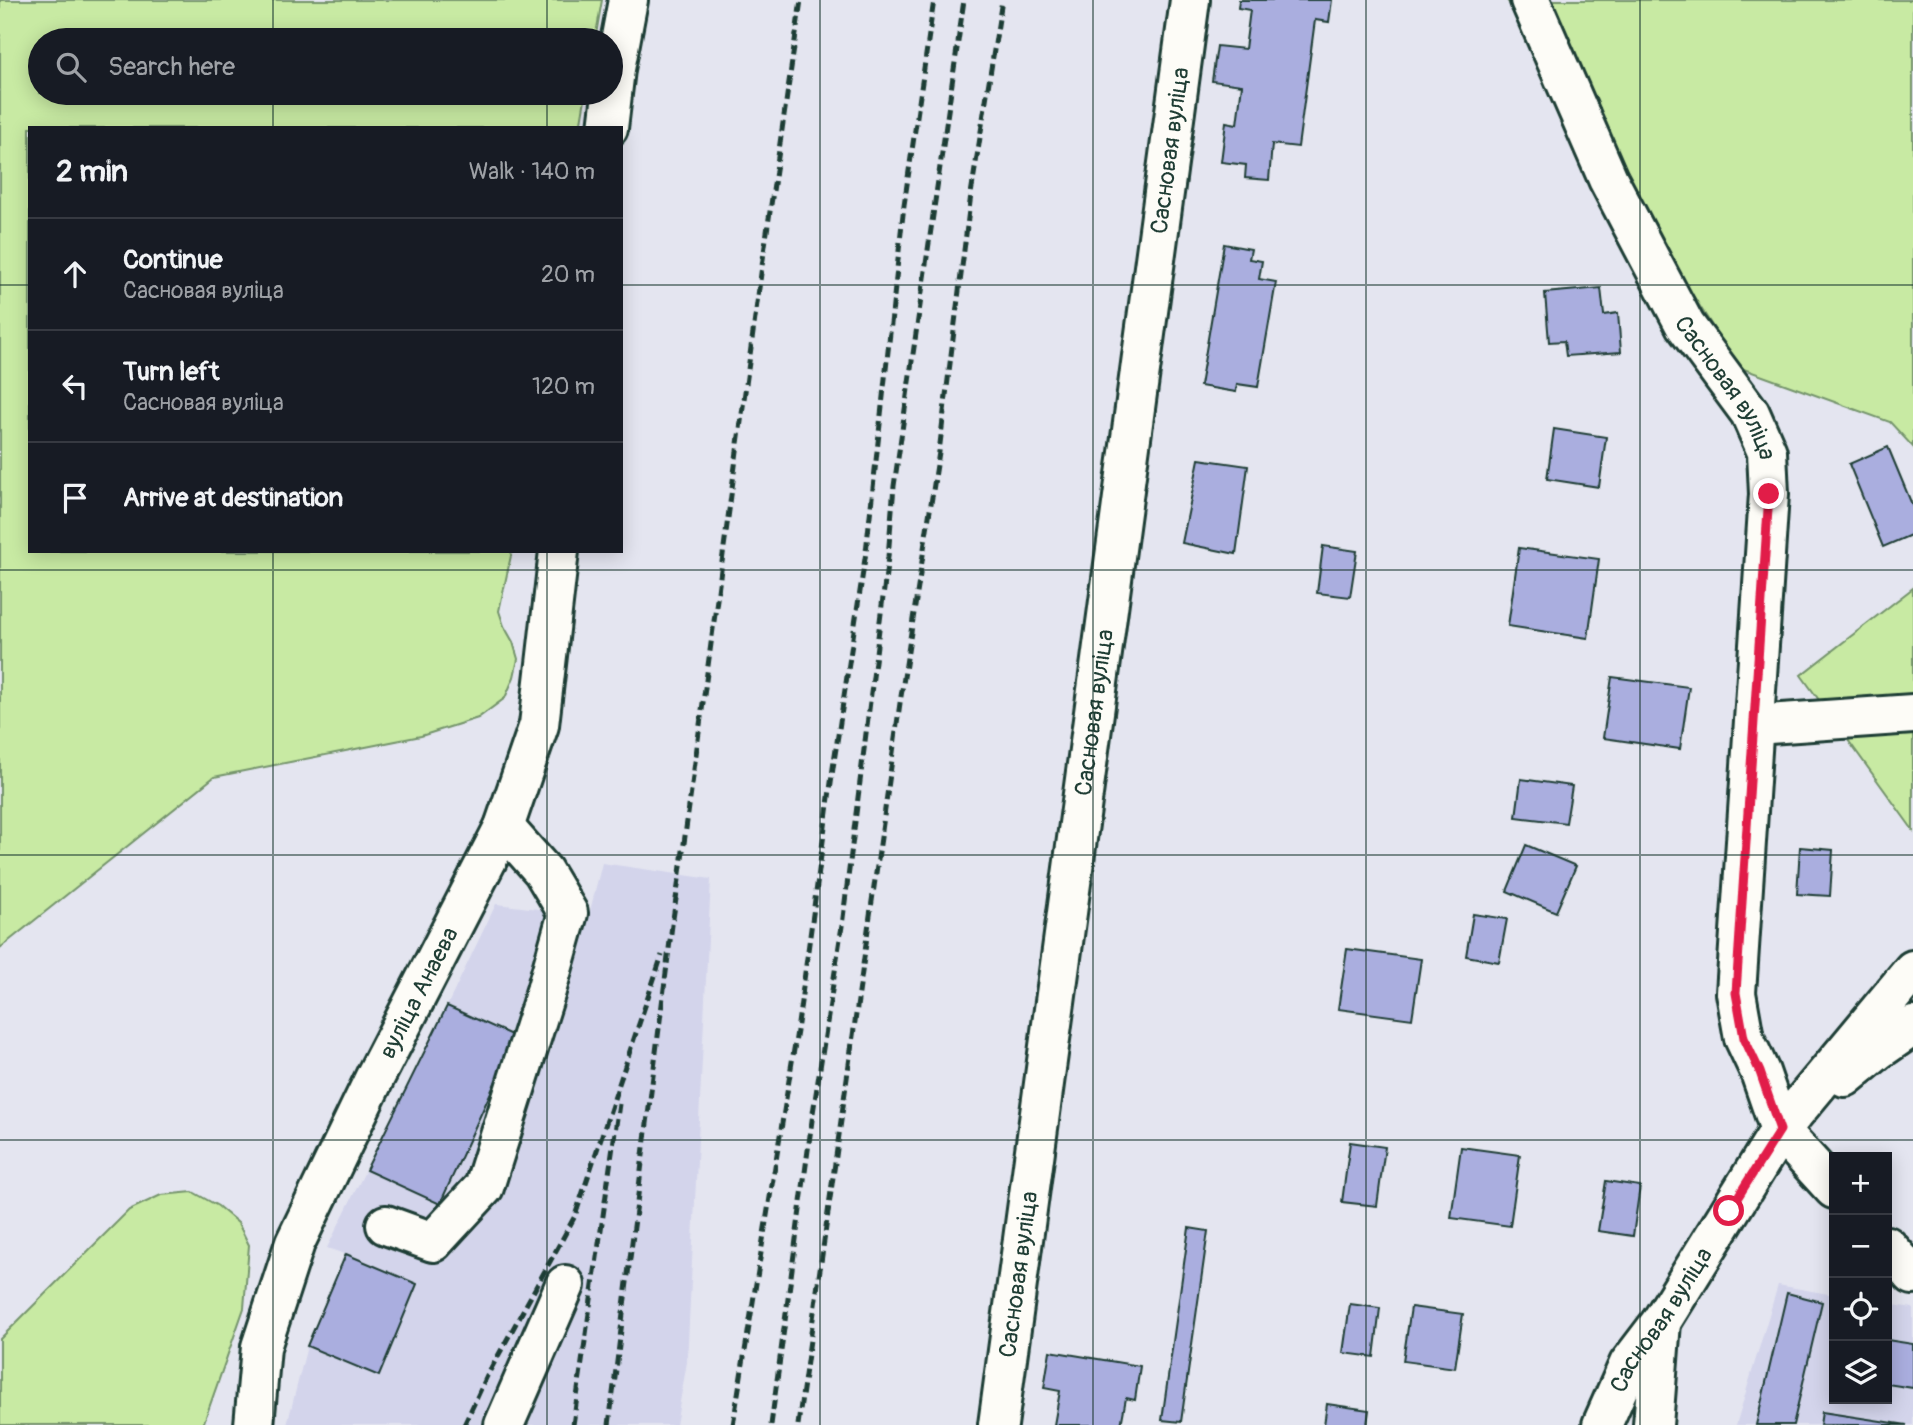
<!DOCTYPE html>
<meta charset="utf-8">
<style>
body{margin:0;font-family:Pangolin,sans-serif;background:#20242c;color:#f1f3f6}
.controls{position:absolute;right:21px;bottom:21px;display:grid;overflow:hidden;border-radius:0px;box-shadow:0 4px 18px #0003}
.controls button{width:63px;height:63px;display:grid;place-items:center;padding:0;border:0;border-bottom:2px solid #363941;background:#171b24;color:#f1f3f6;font:35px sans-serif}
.stop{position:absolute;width:21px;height:21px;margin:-16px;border:5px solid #e11d48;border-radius:50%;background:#fff}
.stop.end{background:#e11d48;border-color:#fff;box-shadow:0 2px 7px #0008}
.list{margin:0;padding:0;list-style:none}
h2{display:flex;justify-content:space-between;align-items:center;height:91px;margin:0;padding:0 28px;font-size:30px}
h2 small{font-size:23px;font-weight:400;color:#9ea1a6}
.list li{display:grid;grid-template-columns:46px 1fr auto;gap:21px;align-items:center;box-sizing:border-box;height:112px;padding:0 28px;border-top:2px solid #363941}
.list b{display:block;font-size:26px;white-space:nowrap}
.list p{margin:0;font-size:23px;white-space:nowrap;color:#9ea1a6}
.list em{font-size:23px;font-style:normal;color:#9ea1a6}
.icon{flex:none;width:38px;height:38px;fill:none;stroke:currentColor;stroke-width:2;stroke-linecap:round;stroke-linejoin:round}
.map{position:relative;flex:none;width:1913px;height:1425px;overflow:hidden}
.search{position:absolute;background:#171b24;box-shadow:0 4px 18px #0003;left:28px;top:28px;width:595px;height:77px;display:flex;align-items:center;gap:18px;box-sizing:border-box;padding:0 24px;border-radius:38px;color:#9ea1a6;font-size:26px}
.panel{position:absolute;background:#171b24;box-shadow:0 4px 18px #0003;left:28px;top:126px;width:595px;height:427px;border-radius:0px}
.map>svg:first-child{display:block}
.built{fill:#d3d4eb}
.green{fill:#c8eaa3;stroke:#74946c;stroke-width:2}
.building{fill:#aaaedf;stroke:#1f3d34;stroke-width:2}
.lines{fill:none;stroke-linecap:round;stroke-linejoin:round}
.minor-casing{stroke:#1f3d34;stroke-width:44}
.minor{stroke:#fdfcf7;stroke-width:38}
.rail{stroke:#1f3d34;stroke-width:5;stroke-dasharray:10 5;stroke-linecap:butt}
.route{stroke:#e11d48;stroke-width:9}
.grid{fill:none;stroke:#1f3d34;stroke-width:2;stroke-opacity:0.55}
.labels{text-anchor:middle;stroke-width:6;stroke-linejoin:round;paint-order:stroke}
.street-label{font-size:24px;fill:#1f3d34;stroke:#fdfcf7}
</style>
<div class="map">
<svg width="1913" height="1425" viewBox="0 0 1913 1425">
<rect width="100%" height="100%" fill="#e4e5f0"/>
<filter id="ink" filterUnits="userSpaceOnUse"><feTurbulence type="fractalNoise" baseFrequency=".0143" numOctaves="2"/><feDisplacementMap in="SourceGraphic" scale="14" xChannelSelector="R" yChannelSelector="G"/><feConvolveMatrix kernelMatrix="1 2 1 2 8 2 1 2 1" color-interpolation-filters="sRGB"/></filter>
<g filter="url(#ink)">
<g class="built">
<polygon points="602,863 711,879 687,1362 676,1425 287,1425 307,1346 345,1254 327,1248 447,1006 496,904 589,915"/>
<polygon points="1778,1285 1834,1295 1834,1399 1887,1399 1887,1304 1913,1308 1913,1425 1736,1425"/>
</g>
<g class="green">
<polygon points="0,0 602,0 595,40 40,40 40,93 586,93 580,128 30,128 30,551 512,551 499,611 504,626 513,642 518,659 514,677 505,698 478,718 421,736 214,777 0,948"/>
<polygon points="1507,0 1913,0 1913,447 1890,422 1738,367"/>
<polygon points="1913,588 1913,830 1801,675"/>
<polygon points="193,1192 218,1206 238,1223 249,1245 244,1308 203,1425 0,1425 0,1339 129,1210 161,1195"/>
</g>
<g class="building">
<polygon points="1239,0 1332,0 1329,22 1315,20 1298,147 1272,144 1269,180 1245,178 1246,165 1221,162 1226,122 1237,124 1242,85 1212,81 1217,46 1245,49 1250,10 1238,8"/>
<polygon points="1224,244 1251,249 1249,259 1262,261 1259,279 1276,282 1258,387 1237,384 1236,392 1200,386"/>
<polygon points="1601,288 1604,315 1618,313 1621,352 1566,356 1564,341 1549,342 1545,293"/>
<polygon points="1554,429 1606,437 1599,487 1547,479"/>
<polygon points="1888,447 1913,507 1913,534 1883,547 1849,464"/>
<polygon points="1199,459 1248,466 1236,554 1182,543"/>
<polygon points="1323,546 1357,551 1350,597 1317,593"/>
<polygon points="1519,548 1599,559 1588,638 1508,626"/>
<polygon points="1612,677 1689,687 1680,749 1603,738"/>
<polygon points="1521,779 1572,786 1566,823 1516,817"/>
<polygon points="1526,845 1576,866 1556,912 1507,891"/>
<polygon points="1800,847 1833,850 1830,896 1797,894"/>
<polygon points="1473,914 1507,919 1499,962 1466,956"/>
<polygon points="1347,949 1421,959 1412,1019 1338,1009"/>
<polygon points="447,1006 516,1037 440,1204 366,1170"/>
<polygon points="1350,1142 1385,1147 1377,1206 1342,1202"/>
<polygon points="1461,1147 1520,1155 1510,1226 1451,1218"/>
<polygon points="1606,1181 1640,1186 1633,1236 1598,1231"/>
<polygon points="1189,1228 1208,1231 1181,1422 1162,1420"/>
<polygon points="346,1254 417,1284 379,1376 307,1346"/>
<polygon points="1787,1293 1822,1302 1793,1425 1756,1425"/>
<polygon points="1350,1304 1380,1308 1374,1357 1343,1353"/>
<polygon points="1411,1307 1463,1314 1455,1368 1403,1361"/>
<polygon points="1887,1340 1913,1344 1913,1388 1887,1384"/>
<polygon points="1050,1351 1140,1366 1135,1400 1126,1398 1121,1425 1054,1425 1060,1391 1044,1388"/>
<polygon points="1327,1404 1369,1410 1367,1425 1324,1425"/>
<polygon points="1822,1412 1907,1425 1820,1425"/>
</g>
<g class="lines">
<defs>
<g id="minor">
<path id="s1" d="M1530 0 1608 179 1649 257 1685 325 1750 413 1767 452 1769 494 1736 993 1744 1038 1760 1072 1780 1130 1834 1189"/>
<polyline points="608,128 615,69 628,0"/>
<polyline points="1754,725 1913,714"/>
<polyline points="1845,1077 1878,1050 1913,1026"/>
<polyline points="386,1225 433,1242 484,1187 546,991 568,913 543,871 504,827"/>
<polyline points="1887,1246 1913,1275"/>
<path id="s2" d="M254 1425 261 1347 295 1243 376 1075 504 827 539 725 559 551"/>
<polyline points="504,1425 565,1285"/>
<path id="s3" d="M998 1425 1190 0"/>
<path id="s4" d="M1602 1425 1629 1364 1661 1322 1780 1130 1913 970"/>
<polyline points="1653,1425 1661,1322"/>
</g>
</defs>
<use href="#minor" class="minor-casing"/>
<use href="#minor" class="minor"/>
<g class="rail">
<polyline points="464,1425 487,1376 575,1216 662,955"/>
<polyline points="573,1425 619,1104"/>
<polyline points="609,1425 672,925 680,873 762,266 801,0"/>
<polyline points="733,1425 797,1031 833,768 866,552 904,205 934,0"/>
<polyline points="771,1425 813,1113 842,926 888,557 894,486 964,0"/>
<polyline points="798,1425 900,703 939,452 971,194 1002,0"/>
</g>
</g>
</g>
<g class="lines" filter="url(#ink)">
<polyline class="route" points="1729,1211 1780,1130 1760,1072 1744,1038 1736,993 1769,494"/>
</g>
<path class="grid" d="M273 0V40M547 0V40M820 0V1425M1093 0V1425M1366 0V1425M1640 0V1425M273 93V128M547 93V128M0 285H30M621 285H1913M273 551V1425M547 551V1425M0 570H1913M0 855H1913M0 1140H1913"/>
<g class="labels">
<g class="street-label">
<text dy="8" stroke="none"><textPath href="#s3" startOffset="1286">Сасновая вуліца</textPath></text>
<text dy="8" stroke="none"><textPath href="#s1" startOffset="436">Сасновая вуліца</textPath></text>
<text dy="8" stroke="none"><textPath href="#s3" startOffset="719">Сасновая вуліца</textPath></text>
<text dy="8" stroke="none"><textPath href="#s2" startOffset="467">вуліца Анаева</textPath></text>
<text dy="8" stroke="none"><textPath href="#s3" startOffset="152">Сасновая вуліца</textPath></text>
<text dy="8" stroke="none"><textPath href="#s4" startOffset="121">Сасновая вуліца</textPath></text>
</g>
</g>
</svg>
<div class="controls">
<button>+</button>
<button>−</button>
<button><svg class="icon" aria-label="locate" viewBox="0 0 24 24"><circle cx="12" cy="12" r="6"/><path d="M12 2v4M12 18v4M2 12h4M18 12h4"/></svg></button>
<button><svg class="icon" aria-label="layers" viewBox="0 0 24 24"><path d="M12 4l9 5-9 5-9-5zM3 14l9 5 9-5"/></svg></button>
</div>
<div class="stop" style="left:1729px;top:1211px"></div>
<div class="stop end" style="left:1769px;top:494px"></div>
<div class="search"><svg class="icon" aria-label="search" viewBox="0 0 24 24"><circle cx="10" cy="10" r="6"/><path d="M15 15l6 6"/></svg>Search here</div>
<section class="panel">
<h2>2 min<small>Walk · 140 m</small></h2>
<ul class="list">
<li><svg class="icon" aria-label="ahead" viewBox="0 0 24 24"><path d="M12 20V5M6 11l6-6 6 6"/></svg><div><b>Continue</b><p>Сасновая вуліца</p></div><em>20 m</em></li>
<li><svg class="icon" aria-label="left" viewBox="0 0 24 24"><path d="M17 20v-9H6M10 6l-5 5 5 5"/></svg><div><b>Turn left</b><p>Сасновая вуліца</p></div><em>120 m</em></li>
<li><svg class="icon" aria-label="arrive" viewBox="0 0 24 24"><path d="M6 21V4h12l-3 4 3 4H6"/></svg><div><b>Arrive at destination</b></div></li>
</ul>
</section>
</div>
